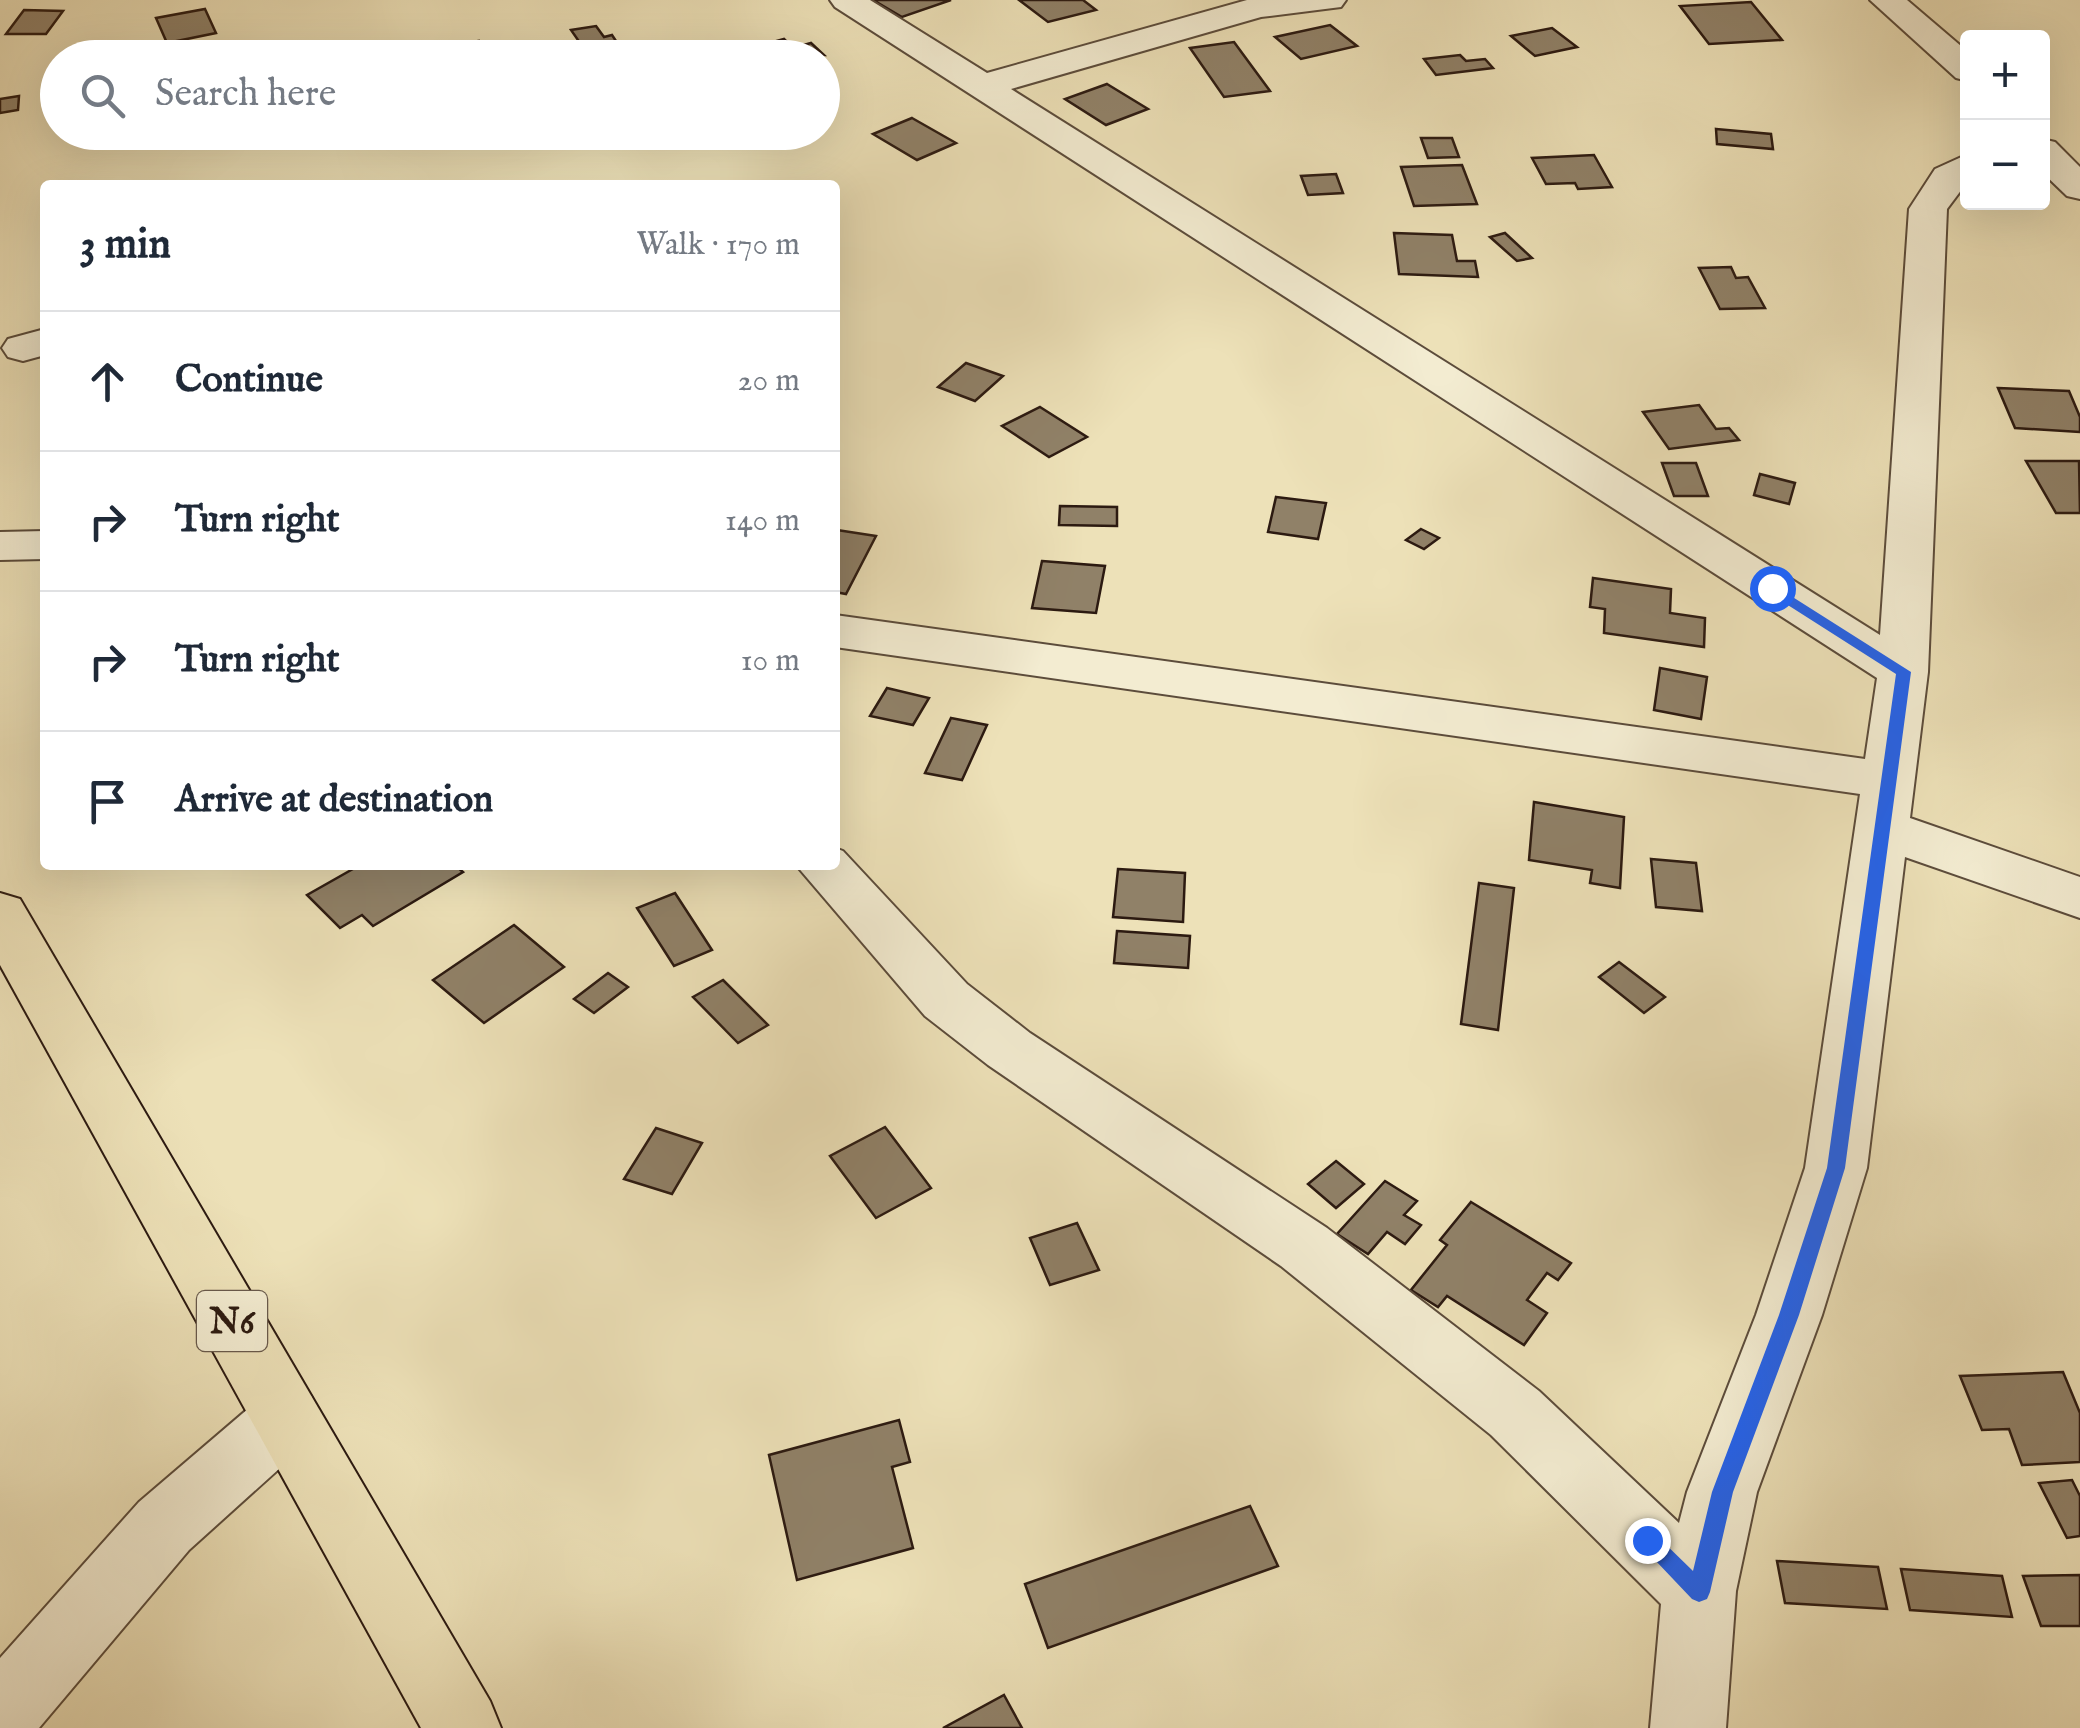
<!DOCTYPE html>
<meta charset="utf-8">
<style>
body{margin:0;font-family:"IM FELL English",serif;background:#f6f6f7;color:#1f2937}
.controls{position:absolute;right:30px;top:30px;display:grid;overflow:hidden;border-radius:10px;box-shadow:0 10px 40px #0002}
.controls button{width:90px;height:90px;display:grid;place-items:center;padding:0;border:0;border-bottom:2px solid #e0e1e3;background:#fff;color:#1f2937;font:50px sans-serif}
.stop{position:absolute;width:30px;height:30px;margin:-22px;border:8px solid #2563eb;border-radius:50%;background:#fff}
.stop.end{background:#2563eb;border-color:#fff;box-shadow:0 2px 10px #0008}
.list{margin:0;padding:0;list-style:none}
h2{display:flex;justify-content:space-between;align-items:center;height:130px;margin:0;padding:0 40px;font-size:42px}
h2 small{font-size:32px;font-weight:400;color:#747a83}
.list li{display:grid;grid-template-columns:65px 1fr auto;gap:30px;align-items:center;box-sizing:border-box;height:140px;padding:0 40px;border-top:2px solid #e0e1e3}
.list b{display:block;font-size:38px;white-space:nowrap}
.list em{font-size:32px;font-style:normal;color:#747a83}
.icon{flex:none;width:55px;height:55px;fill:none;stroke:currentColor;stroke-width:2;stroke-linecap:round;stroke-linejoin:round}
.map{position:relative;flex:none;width:2080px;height:1728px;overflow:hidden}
.search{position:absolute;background:#fff;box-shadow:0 10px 40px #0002;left:40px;top:40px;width:800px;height:110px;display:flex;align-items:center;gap:25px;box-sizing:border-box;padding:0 35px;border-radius:55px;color:#747a83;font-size:38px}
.panel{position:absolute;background:#fff;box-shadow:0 10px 40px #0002;left:40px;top:180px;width:800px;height:690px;border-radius:10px}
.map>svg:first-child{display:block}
.building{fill:#908168;stroke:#2c1a11;stroke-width:2.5}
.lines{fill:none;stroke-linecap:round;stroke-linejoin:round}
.minor-casing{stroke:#5c4c3b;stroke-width:4}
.highway-casing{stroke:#2c1a11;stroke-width:4}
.minor{fill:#f3ecd1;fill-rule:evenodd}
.highway{fill:#ede1b8;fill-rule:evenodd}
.route{fill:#2563eb}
.labels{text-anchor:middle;stroke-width:9;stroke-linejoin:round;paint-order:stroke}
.shield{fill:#f3ecd1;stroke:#68594b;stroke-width:2.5}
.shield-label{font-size:35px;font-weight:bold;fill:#2c1a11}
</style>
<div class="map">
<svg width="2080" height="1728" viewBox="0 0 2080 1728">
<rect width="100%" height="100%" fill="#ede1b8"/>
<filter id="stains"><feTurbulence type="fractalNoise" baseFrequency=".002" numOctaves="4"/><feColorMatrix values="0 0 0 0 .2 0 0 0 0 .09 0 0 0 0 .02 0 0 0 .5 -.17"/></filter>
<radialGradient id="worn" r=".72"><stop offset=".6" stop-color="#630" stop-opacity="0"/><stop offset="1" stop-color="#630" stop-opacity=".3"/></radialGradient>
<g class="building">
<polygon points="873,0 951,0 902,17"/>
<polygon points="1019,0 1083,0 1096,10 1048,22"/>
<polygon points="1751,2 1782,40 1709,44 1680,6"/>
<polygon points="205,9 216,33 167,43 156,18"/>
<polygon points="24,10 63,11 46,34 6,34"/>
<polygon points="1330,25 1357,46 1301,59 1275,37"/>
<polygon points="596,26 604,37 612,35 622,50 589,56 571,30"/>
<polygon points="1552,28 1577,47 1535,56 1511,36"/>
<polygon points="784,39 793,48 811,43 824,55 715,58"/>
<polygon points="479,41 483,52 443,58 394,58 393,54"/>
<polygon points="1234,42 1270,91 1224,97 1190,48"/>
<polygon points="1460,55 1466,61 1485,59 1493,68 1436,75 1424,59"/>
<polygon points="1107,84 1148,109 1106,125 1065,99"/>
<polygon points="19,96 18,110 0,113 0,99"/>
<polygon points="912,118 956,143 917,160 873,134"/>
<polygon points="1716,129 1771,134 1773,149 1717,144"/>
<polygon points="1421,138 1452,138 1459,157 1428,158"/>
<polygon points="1594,155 1612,187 1578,189 1575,183 1546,184 1532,158"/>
<polygon points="1462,165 1477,204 1414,206 1401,167"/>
<polygon points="1336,174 1343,193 1308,195 1301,176"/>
<polygon points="1394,233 1452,235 1457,261 1475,261 1478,277 1399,274"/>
<polygon points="1505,233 1532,258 1517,261 1490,237"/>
<polygon points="1731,267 1736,278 1748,277 1765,308 1720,309 1699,268"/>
<polygon points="966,363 1003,376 975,401 938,387"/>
<polygon points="1998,388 2069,391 2080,417 2080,432 2015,428"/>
<polygon points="1699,405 1716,429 1729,428 1739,440 1669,449 1643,412"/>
<polygon points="1040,407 1087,437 1049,457 1002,426"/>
<polygon points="2026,461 2079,461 2080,513 2056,513"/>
<polygon points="1662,463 1696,463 1708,496 1674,496"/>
<polygon points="1760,474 1795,483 1789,504 1754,495"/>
<polygon points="1276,497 1326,503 1318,539 1268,532"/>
<polygon points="1060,506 1117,507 1117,526 1059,525"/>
<polygon points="1421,529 1439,538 1424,549 1406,540"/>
<polygon points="837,530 876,536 846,594 835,592"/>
<polygon points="1042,561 1105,566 1096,613 1032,608"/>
<polygon points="1593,578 1671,589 1670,613 1705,618 1704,647 1604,633 1605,609 1590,607"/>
<polygon points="1660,668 1707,677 1701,719 1654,710"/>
<polygon points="887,688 929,698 913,725 870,716"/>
<polygon points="951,718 987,725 962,780 925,773"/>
<polygon points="1534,802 1624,817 1620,888 1590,883 1592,870 1529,860"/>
<polygon points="1651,859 1696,863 1702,911 1656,907"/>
<polygon points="360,865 455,865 463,872 373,926 362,915 340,928 307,895"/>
<polygon points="1118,869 1185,873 1183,922 1113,917"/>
<polygon points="1479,883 1514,888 1498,1030 1461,1024"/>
<polygon points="675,893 712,950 674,966 637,908"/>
<polygon points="514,925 564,967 484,1023 433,980"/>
<polygon points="1117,931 1190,936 1188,968 1114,963"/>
<polygon points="1619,962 1665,997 1644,1013 1599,977"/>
<polygon points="608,973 628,987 594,1013 574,999"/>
<polygon points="723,980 768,1025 738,1043 693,997"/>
<polygon points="885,1127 931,1188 876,1218 830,1156"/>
<polygon points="656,1128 702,1143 672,1194 624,1179"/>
<polygon points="1336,1161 1364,1184 1336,1208 1308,1184"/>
<polygon points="1385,1181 1417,1201 1404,1215 1421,1225 1405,1244 1387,1232 1368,1254 1337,1234"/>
<polygon points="1471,1202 1571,1263 1558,1280 1547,1273 1527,1300 1547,1313 1524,1345 1447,1296 1438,1307 1411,1290 1447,1245 1440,1240"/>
<polygon points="1077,1223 1099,1270 1050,1285 1030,1238"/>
<polygon points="2063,1372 2080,1413 2080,1462 2022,1465 2009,1429 1982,1430 1960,1376"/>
<polygon points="899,1420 910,1462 892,1467 913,1548 797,1580 769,1455"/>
<polygon points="2072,1480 2080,1496 2080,1536 2067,1538 2039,1483"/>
<polygon points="1250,1506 1278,1566 1048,1648 1025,1584"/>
<polygon points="1777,1561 1878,1567 1887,1609 1785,1603"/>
<polygon points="1901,1569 2002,1576 2012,1617 1910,1610"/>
<polygon points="2080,1575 2080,1626 2041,1626 2023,1576"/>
<polygon points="1004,1695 1022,1728 943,1728"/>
</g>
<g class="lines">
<defs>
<g id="minor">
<polygon points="830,0 870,0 987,73 1247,0 1346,0 1341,7 1261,17 1011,89 1880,635 1909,209 1935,169 1968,154 1968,181 1947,209 1928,672 1910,818 2080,877 2080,918 1905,857 1867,1168 1822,1315 1757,1492 1736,1591 1726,1728 1650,1728 1661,1604 1491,1435 1281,1266 988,1065 925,1016 796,865 835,865 835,848 843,851 967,984 1030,1033 1327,1228 1539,1391 1679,1523 1687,1492 1756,1315 1805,1168 1860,794 835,647 835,615 1865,759 1877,678 835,7"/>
<polygon points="1870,0 1907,0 1968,52 1968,81 1956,78"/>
<polygon points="2042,139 2055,142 2080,167 2080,199 2067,196 2042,172"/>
<polygon points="45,329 45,355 23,361 8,357 2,348 8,339"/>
<polygon points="45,531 45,559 0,560 0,532"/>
<polygon points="287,1387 311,1396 321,1418 311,1440 189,1550 39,1728 0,1728 0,1658 139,1502 263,1396"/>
</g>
<polygon id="highway" points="0,893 20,899 490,1701 501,1728 421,1728 0,965"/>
</defs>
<use href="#minor" class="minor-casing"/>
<use href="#highway" class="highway-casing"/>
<use href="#minor" class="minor"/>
<use href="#highway" class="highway"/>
</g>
<polygon class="route" points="1772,584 1911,672 1845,1168 1799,1315 1733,1492 1710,1592 1707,1599 1699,1602 1692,1599 1636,1540 1639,1533 1647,1531 1654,1533 1693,1571 1712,1492 1779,1315 1827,1168 1896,674 1766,591 1766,585"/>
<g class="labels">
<rect class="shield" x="197" y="1291" width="70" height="60" rx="8"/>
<g class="shield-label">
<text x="232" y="1333">N6</text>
</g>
</g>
<rect width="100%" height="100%" filter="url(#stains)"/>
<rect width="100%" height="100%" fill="url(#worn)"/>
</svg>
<div class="controls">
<button>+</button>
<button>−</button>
</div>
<div class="stop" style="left:1772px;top:588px"></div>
<div class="stop end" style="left:1647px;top:1540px"></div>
<div class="search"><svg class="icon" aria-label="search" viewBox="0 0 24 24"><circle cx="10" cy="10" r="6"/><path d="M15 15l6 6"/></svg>Search here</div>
<section class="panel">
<h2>3 min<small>Walk · 170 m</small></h2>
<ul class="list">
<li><svg class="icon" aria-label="ahead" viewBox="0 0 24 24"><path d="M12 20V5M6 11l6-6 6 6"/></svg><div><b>Continue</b></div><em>20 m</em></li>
<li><svg class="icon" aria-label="right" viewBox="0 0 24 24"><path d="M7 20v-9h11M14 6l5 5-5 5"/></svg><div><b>Turn right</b></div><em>140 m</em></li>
<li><svg class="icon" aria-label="right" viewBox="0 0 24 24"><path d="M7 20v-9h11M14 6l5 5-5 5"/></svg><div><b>Turn right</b></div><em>10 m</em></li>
<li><svg class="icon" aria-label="arrive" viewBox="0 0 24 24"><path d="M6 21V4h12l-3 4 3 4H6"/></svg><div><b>Arrive at destination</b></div></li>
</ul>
</section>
</div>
